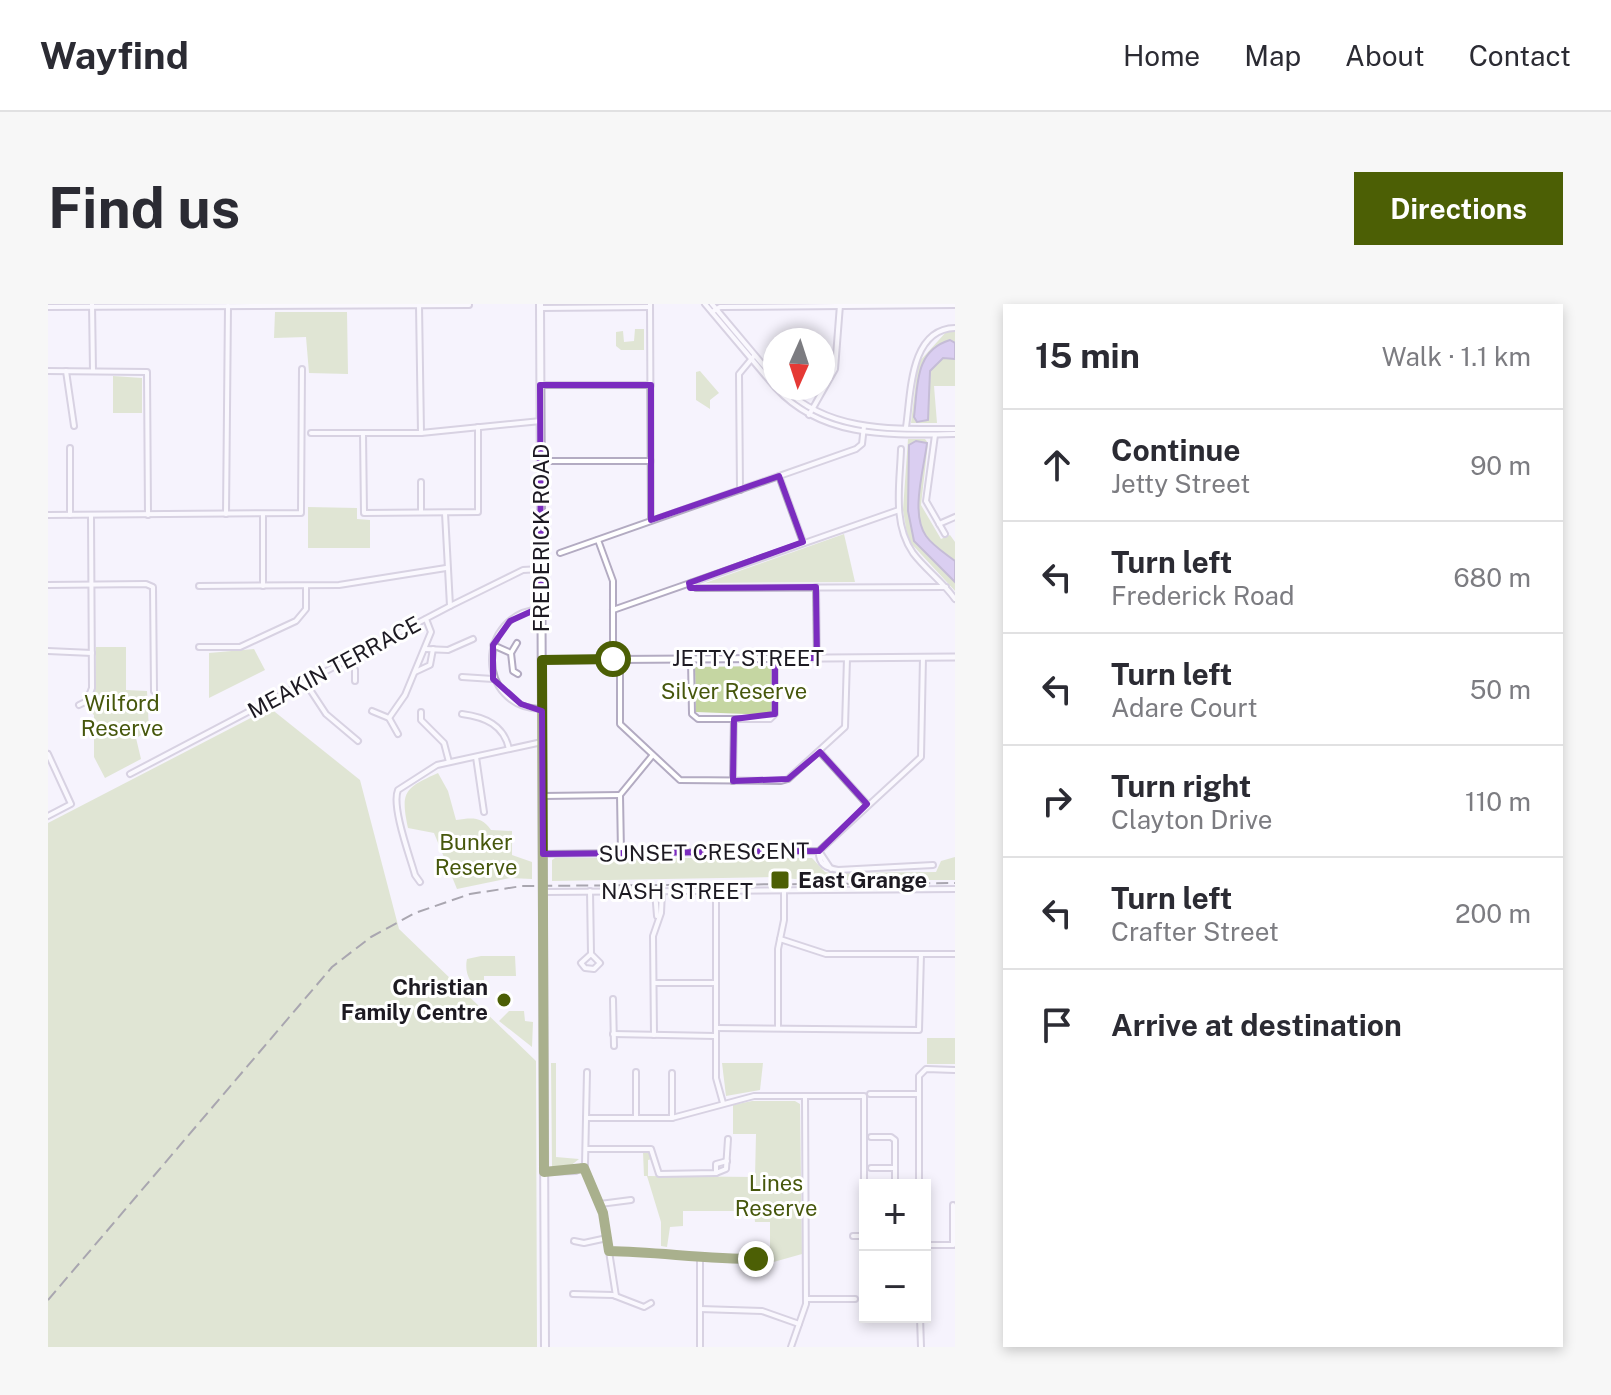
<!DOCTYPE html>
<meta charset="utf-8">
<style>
body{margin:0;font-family:"Public Sans",sans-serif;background:#f7f7f7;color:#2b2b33}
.controls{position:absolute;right:24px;bottom:24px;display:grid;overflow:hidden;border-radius:0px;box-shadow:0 4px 12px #0003}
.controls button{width:72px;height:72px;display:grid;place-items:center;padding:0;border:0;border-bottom:2px solid #e1e1e2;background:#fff;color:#2b2b33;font:40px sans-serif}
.compass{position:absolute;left:715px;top:24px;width:72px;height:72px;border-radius:50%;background:#fff;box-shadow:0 4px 12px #0003;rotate:183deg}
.stop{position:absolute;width:24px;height:24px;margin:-18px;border:6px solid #4c5f05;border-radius:50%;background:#fff}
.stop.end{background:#4c5f05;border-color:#fff;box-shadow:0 2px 8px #0008}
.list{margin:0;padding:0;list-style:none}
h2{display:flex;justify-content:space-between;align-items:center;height:104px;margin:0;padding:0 32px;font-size:34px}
h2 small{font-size:26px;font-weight:400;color:#7c7c81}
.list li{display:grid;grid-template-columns:52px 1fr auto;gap:24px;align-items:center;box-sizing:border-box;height:112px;padding:0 32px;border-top:2px solid #e1e1e2}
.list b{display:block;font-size:30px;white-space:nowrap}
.list p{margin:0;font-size:26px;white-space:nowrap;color:#7c7c81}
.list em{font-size:26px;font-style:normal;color:#7c7c81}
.icon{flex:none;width:44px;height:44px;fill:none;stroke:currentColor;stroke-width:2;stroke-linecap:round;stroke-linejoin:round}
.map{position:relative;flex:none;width:907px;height:1043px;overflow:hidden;border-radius:0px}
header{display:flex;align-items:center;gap:48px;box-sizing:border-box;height:112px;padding:0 40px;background:#fff;border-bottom:2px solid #e1e1e2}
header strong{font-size:38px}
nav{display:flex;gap:44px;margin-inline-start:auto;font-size:28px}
.intro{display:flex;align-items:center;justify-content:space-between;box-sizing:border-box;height:192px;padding:0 48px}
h1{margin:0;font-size:56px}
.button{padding:20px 36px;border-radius:0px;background:#4c5f05;color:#fff;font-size:28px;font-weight:700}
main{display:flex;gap:48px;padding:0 48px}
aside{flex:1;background:#fff;border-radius:0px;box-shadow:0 4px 12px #0003}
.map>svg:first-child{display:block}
.green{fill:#c5d6a2}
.water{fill:#b9a3e2;stroke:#8a7aa8;stroke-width:2}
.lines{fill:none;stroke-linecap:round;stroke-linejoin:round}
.minor-casing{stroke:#b3abc2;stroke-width:8}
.tertiary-casing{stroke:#b3abc2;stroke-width:9}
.secondary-casing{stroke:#b3abc2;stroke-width:10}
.minor{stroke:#fff;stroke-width:4}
.tertiary{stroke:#fff;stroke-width:5}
.secondary{stroke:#fff;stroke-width:6}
.rail{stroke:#4d4a52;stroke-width:2;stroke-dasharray:12 6;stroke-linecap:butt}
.route{stroke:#4c5f05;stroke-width:10}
.marked{fill:none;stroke:#7b2cbf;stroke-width:6;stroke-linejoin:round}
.poi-dot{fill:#4c5f05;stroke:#fff;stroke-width:3}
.labels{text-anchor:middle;stroke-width:6;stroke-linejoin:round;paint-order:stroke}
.street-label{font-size:22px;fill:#1d1a22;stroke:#fff}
.park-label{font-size:22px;fill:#46570c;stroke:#fff}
.poi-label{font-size:22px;font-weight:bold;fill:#1d1a22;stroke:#fff;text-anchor:start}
</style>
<header>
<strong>Wayfind</strong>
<nav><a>Home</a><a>Map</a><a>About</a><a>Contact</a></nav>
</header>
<div class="intro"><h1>Find us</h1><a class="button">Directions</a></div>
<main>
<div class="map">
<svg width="907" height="1043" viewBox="0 0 907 1043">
<rect width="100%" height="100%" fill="#f6f3fd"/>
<g class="green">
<polygon points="227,8 299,8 300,70 261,69 258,33 226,34"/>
<polygon points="587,25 596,25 596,46 573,46 568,42 568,28 575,27 576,38 586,37"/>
<polygon points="899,27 907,27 907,82 886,82 889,119 863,119 870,59"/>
<polygon points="652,67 671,89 662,96 662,105 648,96 648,68"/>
<polygon points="65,72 94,74 94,109 65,109"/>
<polygon points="860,135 877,135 880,139 873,201 893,235 902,231 907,238 907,287 860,236 855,206"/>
<polygon points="260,203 309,204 309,215 322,216 322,244 260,244"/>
<polygon points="796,230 807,278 657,279"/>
<polygon points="48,343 78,343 78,386 99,387 101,427 88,434 93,455 57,474 46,453 46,411 40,405 47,389"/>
<polygon points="206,345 217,366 161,394 161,349"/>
<polygon points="724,362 724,408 720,411 648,408 647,363"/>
<polygon points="222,404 312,476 351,625 488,757 489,1043 0,1043 0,519"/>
<path d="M390 469 400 487 408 516C424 514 433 512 443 526L464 527V551L484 558V575L462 574 409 585 386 529 360 524C352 487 357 484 390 469Z"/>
<polygon points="907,553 907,576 782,576 760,573 757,576 727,573 504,577 504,556 507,554 764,554 777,568 783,569 888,568 893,557"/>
<path d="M433 652H467L468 672H436V688C422 683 416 668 419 655Z"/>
<polygon points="461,707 476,707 477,717 485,718 484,743 451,717"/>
<rect x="879" y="734" width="28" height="26"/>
<polygon points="503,759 508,759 508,853 531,855 521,863 504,863"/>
<polygon points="674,759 715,759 712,786 678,792"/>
<polygon points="704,797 747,797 752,800 754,950 722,959 722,918 707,918 706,907 635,907 635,922 622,923 619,943 613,942 613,918 599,872 596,872 595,848 603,848 605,855 600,856 600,872 707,873 708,830 685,830 685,801"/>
</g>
<g class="water">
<path d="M902 36 907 39V55L895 54 882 67 880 116 869 118 866 113C870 82 866 47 902 36Z"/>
<path d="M868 137 879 139C876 165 862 209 878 232 885 242 898 250 907 257V278L866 237 860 207 861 141Z"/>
</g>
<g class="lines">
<defs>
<g id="minor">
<polyline points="44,0 45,67"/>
<polyline points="602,0 603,216"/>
<polyline points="657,0 727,83"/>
<polyline points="664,0 727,75"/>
<polyline points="371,1 373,129"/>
<polyline points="0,3 421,1"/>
<polyline points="493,4 602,3"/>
<polyline points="664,8 672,3 907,1"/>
<polyline points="0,67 99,68 100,211"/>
<polyline points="18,67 26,122"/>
<polyline points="493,81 603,81"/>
<path d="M728 84C775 135 842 131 907 130"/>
<path d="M736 84C782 129 847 125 907 125"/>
<polyline points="761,111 787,65 792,1"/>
<path d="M858 123C863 91 861 25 907 24"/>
<polyline points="263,129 373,129 493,117"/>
<polyline points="315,129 316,209 430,208 430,123"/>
<polyline points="887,131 878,197 897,230"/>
<path d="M853 145C852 179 844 219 865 249 877 265 895 278 907 295"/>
<polyline points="493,157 603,157"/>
<polyline points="731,172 755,238"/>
<polyline points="692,186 691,70 706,52"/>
<polyline points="373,208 373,178"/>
<polyline points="397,209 402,302"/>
<polyline points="178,210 180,2"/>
<polyline points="215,210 215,282"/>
<polyline points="0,211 253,209 254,65"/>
<polyline points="22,211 22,144"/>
<polyline points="891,220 907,213"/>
<polyline points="550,236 565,277 565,355"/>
<polyline points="512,249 808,145 814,140 816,122"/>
<polyline points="643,279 648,284 898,283"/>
<polyline points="0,281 98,280 105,283 106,387"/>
<polyline points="151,282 291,281 398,264"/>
<polyline points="768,283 769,354"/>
<path d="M493 305C428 309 427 404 494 405"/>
<polyline points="565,306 851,206"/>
<polyline points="445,341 463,349 465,367 470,370"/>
<polyline points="151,343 192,343 248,317 258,305 258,282"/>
<polyline points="377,345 400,346 425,335"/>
<polyline points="0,347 44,349"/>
<polyline points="463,349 469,339"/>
<polyline points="302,355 307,366 307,377"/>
<polyline points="572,356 572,420 632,476 733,477 740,475 797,423 799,354"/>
<polyline points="643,356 644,410 650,415 722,415 727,410 727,354"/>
<polyline points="367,368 382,361 385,345"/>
<polyline points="414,373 445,375"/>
<polyline points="257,378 278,410 310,437"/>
<polyline points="31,401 39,397 44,384 43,211"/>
<polyline points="324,407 341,414 350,430"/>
<polyline points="373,408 373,416 396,439 401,458"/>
<path d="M414 410C437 413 456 421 461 445"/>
<polyline points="341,414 357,391 383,328 378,315"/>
<polyline points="772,448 819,500"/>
<polyline points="0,450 23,500 0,512"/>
<polyline points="428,453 436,508"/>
<polyline points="82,470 402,302 475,266 493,265"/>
<polyline points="685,477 686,415"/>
<polyline points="495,492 572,491"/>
<polyline points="573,549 572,491 604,452"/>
<polyline points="495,550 771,547 873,453 875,353"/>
<path d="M783 565 771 547C770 561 779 564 790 566L885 561"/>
<path d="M372 578 367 571C362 553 343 502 350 486L389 461 494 438"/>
<polyline points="542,587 543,650 552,659 546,665 537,664 533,659 543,650"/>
<polyline points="607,587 609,612"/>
<polyline points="668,587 668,774 675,799"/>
<polyline points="495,588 907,585"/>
<polyline points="732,635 778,650 907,650"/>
<polyline points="606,679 667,679"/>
<polyline points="565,695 566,742"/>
<polyline points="668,724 871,726 873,650"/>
<polyline points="730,724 730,645 736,616 736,587"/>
<polyline points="565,730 667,732"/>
<polyline points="606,731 605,632 613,609 614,587"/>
<polyline points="588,768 588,814"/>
<polyline points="822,790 871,790"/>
<polyline points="538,814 624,814 706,792 816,792 816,943"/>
<polyline points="624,814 624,769"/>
<polyline points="823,833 843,833 847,836 847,881"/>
<polyline points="538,845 603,845 611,870 668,869 678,865 680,835"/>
<polyline points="536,864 555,909 568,992"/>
<polyline points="823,864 847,864"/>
<polyline points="496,868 528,867 537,861 539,768"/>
<polyline points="668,869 668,860 679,857"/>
<polyline points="871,881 871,772 878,765 907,766"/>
<polyline points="552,900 583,896"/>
<polyline points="905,901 905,941"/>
<polyline points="805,932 816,932"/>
<polyline points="526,937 536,939 559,934"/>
<polyline points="877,941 905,941"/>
<path d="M561 947C610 948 658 955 708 955L715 952"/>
<polyline points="652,955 652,1043"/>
<polyline points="525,990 565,991 596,1003 603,999"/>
<polyline points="758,995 807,995"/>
<polyline points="652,1005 714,1007 751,1020"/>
<polyline points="872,1013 873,1043"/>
<polyline points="743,1043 758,1000 757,792"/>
</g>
<polyline id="tertiary" points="494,356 907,353"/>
<polyline id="secondary" points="492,0 497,1043"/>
</defs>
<use href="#minor" class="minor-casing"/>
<use href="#tertiary" class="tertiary-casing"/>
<use href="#secondary" class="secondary-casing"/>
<use href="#minor" class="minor"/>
<use href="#tertiary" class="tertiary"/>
<use href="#secondary" class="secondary"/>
<polyline class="rail" points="0,996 284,663 323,633 367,609 422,590 474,582 907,579"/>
</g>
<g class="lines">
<path class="route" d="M565 355 494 356 496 868 536 864 555 909 561 947C610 948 658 955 708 955"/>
</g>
<path d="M0 0H907V1043H0ZM492 81H603V216L731 172 755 238 641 279 642 284 768 283 769 354H727V410L686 415 685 477 740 475 772 448 819 500 771 547 495 550 494 407 473 400 445 375V341L462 317 493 303Z" fill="#f6f3fd" fill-opacity=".55" fill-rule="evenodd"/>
<path class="marked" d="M492 81H603V216L731 172 755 238 641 279 642 284 768 283 769 354H727V410L686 415 685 477 740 475 772 448 819 500 771 547 495 550 494 407 473 400 445 375V341L462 317 493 303Z"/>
<g class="poi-dot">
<rect x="722" y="566" width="20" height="20" rx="4"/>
<circle cx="456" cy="696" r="8"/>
</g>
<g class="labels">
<g class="street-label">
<text transform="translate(493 234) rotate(-90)" y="8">FREDERICK ROAD</text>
<text x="700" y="362">JETTY STREET</text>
<text transform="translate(286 363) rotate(-28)" y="8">MEAKIN TERRACE</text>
<text transform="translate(656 548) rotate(-1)" y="8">SUNSET CRESCENT</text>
<text x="629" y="595">NASH STREET</text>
</g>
<g class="park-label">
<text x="686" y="395">Silver Reserve</text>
<text x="74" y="407">Wilford<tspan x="74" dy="25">Reserve</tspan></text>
<text x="428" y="546">Bunker<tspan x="428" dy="25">Reserve</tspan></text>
<text x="728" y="887">Lines<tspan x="728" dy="25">Reserve</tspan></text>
</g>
<g class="poi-label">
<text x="750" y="584">East Grange</text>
<text x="440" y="691" text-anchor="end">Christian<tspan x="440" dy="25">Family Centre</tspan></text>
</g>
</g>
</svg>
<div class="controls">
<button>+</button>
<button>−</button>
</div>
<svg class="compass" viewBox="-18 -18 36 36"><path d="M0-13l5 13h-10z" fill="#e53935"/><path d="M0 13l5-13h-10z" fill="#7c7c81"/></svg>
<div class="stop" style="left:565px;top:355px"></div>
<div class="stop end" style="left:708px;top:955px"></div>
</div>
<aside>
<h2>15 min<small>Walk · 1.1 km</small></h2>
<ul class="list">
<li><svg class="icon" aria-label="ahead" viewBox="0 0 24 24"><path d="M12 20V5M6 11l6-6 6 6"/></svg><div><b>Continue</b><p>Jetty Street</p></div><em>90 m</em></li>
<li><svg class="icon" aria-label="left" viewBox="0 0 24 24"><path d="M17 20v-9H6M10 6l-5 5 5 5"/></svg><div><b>Turn left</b><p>Frederick Road</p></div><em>680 m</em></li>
<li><svg class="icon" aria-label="left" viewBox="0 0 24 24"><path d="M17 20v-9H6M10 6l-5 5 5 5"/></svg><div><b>Turn left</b><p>Adare Court</p></div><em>50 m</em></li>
<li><svg class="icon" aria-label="right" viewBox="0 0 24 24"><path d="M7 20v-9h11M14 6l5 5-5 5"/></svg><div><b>Turn right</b><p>Clayton Drive</p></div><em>110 m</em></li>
<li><svg class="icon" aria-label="left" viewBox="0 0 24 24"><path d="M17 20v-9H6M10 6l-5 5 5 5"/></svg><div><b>Turn left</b><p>Crafter Street</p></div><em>200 m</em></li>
<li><svg class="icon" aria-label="arrive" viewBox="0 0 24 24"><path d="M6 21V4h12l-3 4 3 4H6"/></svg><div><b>Arrive at destination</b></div></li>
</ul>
</aside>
</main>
